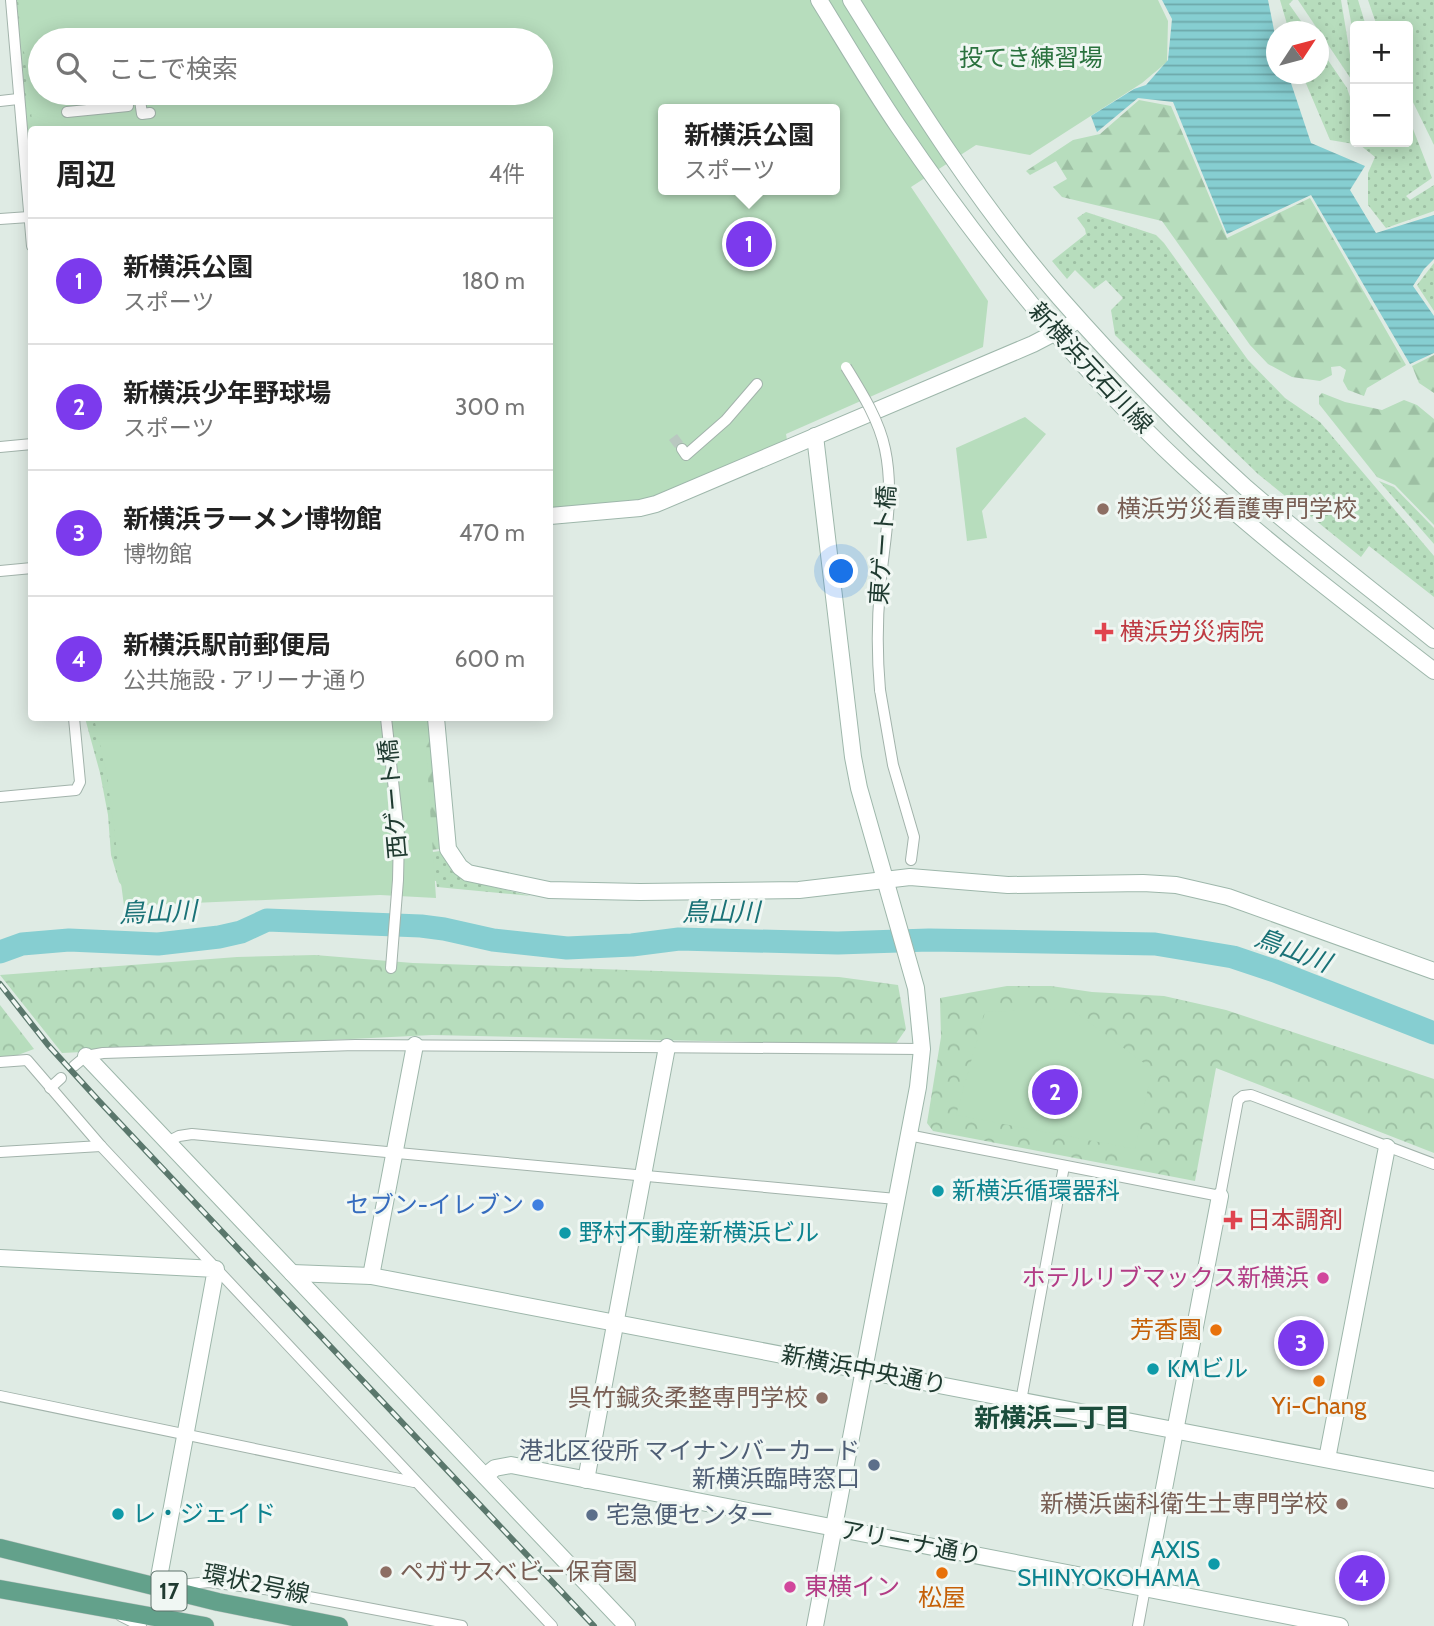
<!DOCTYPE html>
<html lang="ja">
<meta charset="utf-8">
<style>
body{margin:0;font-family:Cabin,"Noto Sans JP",sans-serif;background:#f6f6f6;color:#222}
.controls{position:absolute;right:21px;top:21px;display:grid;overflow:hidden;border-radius:7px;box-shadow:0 4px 18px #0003}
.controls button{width:63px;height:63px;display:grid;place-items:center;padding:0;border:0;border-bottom:2px solid #e0e0e0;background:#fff;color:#222;font:35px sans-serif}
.compass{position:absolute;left:1266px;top:21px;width:63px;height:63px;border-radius:50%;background:#fff;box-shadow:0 4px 18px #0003;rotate:54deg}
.you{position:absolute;left:842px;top:572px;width:24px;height:24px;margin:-18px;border:5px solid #fff;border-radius:50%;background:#1a73e8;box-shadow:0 0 0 10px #1a73e833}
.badge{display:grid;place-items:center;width:46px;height:46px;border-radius:50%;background:#7c3aed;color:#fff;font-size:23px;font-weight:700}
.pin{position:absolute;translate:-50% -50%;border:4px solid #fff;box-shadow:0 2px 7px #0006}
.popup{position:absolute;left:658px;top:104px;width:182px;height:91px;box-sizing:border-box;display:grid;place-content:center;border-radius:7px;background:#fff;filter:drop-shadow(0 2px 5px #0005);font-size:23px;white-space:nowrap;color:#767676}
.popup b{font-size:26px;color:#222}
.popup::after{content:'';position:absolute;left:50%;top:100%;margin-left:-14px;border:14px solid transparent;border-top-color:#fff}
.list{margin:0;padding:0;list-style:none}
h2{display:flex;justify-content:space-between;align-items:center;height:91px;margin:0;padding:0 28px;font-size:30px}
h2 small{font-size:23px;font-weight:400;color:#767676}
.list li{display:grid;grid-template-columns:46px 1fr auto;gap:21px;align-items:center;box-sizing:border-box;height:126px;padding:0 28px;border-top:2px solid #e0e0e0}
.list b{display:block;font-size:26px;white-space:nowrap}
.list p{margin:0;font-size:23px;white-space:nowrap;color:#767676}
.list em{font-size:23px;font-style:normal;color:#767676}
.icon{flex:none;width:38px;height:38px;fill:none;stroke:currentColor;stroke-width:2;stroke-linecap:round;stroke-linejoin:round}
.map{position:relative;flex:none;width:1434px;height:1626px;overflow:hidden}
.search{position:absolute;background:#fff;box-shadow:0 4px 18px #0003;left:28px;top:28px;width:525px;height:77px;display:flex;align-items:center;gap:18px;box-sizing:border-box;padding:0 24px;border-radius:38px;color:#767676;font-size:26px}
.panel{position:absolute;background:#fff;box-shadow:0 4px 18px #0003;left:28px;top:126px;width:525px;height:595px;border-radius:7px}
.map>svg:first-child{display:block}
.grass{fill:url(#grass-dots)}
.forest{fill:url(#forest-firs)}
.park{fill:url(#park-crowns)}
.pitch{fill:#b7ddbd;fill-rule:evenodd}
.water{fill:url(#water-rules)}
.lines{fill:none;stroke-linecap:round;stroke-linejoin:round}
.river{stroke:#86ced1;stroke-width:23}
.street-tunnel{stroke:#b9c8c0;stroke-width:10;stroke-dasharray:10 5;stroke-linecap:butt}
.street-casing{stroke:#a2b3ab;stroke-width:12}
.secondary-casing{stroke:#9eb7ab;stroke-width:18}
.primary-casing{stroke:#c1c8c5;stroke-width:19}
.street{stroke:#fff;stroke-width:10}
.secondary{stroke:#fff;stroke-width:16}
.primary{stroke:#63a18b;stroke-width:18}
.rail-casing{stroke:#5a776c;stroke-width:6}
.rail{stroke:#f0f7f3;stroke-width:3.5;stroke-dasharray:10;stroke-linecap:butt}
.street-bridge-casing{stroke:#a2b3ab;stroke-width:12;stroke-linecap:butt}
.street-bridge{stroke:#fff;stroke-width:10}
.education-dot{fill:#8d6e63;stroke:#f0f7f3;stroke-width:2.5}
.health-dot{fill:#e0444e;stroke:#f0f7f3;stroke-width:2.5}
.culture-dot{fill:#0f9aa8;stroke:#f0f7f3;stroke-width:2.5}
.shop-dot{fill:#3f7fe0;stroke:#f0f7f3;stroke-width:2.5}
.hotel-dot{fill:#d1479c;stroke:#f0f7f3;stroke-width:2.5}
.food-dot{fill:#e8710a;stroke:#f0f7f3;stroke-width:2.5}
.service-dot{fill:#5c6f8a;stroke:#f0f7f3;stroke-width:2.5}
.labels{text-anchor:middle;stroke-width:6;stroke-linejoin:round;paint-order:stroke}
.shield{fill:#f0f7f3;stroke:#5e736b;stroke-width:2}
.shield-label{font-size:23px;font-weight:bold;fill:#203b31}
.park-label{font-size:24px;fill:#2a723e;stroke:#f0f7f3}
.street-label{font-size:24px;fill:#203b31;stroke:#f0f7f3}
.education-label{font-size:24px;fill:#785e54;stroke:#f0f7f3;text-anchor:start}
.health-label{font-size:24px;fill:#be3a42;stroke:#f0f7f3;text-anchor:start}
.culture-label{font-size:24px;fill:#0d838f;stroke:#f0f7f3;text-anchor:start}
.shop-label{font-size:24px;fill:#366cbe;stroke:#f0f7f3;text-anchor:end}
.hotel-label{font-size:24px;fill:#b23c85;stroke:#f0f7f3;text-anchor:end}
.food-label{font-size:24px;fill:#c56008;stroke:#f0f7f3}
.service-label{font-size:24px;fill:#4e5e75;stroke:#f0f7f3;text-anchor:end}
.water-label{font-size:26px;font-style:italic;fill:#1a7277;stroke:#f0f7f3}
.neighbourhood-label{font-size:26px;font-weight:bold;fill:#1c4d3c;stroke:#f0f7f3}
</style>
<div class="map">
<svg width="1434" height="1626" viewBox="0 0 1434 1626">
<defs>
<pattern id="grass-dots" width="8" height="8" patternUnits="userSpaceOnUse" patternTransform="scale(1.75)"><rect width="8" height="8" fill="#b7ddbd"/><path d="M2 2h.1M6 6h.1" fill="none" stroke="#9dbfa3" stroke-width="1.8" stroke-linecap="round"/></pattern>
<pattern id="forest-firs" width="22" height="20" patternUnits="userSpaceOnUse" patternTransform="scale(1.75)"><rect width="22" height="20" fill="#b7ddbd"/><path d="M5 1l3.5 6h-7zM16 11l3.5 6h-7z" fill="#9dbfa3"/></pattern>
<pattern id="park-crowns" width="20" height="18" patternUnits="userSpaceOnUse" patternTransform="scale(1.75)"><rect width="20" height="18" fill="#b7ddbd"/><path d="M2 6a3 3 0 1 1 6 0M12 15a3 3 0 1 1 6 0" fill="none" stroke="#9dbfa3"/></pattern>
<pattern id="water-rules" width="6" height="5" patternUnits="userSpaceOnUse" patternTransform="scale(1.75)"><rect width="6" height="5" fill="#86ced1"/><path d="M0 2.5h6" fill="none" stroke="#6da8aa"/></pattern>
</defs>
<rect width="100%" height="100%" fill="#dfebe4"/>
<g class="grass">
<polygon points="16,0 22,0 44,129 32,130 31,172"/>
<polygon points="1280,0 1293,0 1289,4 1308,31 1289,31"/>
<polygon points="1298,0 1341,0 1355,85"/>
<polygon points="1347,0 1358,0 1366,26 1355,26 1355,44"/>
<polygon points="1368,0 1434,0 1434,145 1408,92 1408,26 1377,26"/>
<polygon points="1319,47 1347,88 1353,106 1355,106 1355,142 1408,142 1408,116 1432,178 1406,196 1410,200 1434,185 1434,211 1386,228 1368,205 1368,173 1375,157 1360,145 1330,140 1302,74 1318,74"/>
<polygon points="1086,212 1156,235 1164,243 1248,360 1285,398 1320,422 1434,556 1434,597 1369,546 1361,557 1258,474 1115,335 1111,310 1123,298 1106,280 1094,289 1075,270 1067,279 1052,261 1086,234 1085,229 1077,218"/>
<polygon points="1434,263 1434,311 1417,285"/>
<polygon points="1379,481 1394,487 1434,528 1434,544"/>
<polygon points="85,718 107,718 123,887 119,882 111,855 108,815 100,773"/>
<polygon points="440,851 452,871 464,880 531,896 437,887 436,881 420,879 419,854"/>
</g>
<g class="forest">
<polygon points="1139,100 1171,106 1227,238 1310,198 1406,365 1367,388 1364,396 1348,390 1343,381 1346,370 1340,366 1331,367 1332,375 1320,381 1292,377 1268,364 1250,345 1162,221 1062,197 1053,187 1067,179 1056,161 1030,175 1026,171 1073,140 1100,134"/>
<polygon points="1434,355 1434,393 1419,383 1412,366"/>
<polygon points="1322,393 1345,402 1382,410 1404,400 1417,405 1434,419 1434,525 1395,485 1377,477 1319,404 1319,396"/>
<polygon points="408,718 430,718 440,849 420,851"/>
</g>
<g class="park">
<polygon points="315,955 413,963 839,977 898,985 906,1029 895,1045 432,1035 62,1053 0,975 237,957"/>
<polygon points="1007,986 1051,986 1092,992 1164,996 1226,1010 1434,1079 1434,1153 1216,1068 1195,1181 933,1131 927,1123 941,1037 940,998"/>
<polygon points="0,1005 34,1049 18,1055 0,1057"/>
</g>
<g class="pitch">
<path d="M18 0H1158L1168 21 1167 62 1142 83 1030 155 976 145 911 187 988 301 983 347 786 434 787 440 650 499 550 509V130L33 129ZM40 40H541V93H40ZM663 109H835V190H663Z"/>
<polygon points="1025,417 1046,434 982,511 987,538 967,541 956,448"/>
<polygon points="94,718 424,718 436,898 380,895 124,906 107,775"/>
<polygon points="1071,1009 1152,1069 1135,1149 956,1115 985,1012"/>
</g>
<polygon class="water" points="1162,0 1268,0 1276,40 1276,74 1288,74 1311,143 1365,166 1350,190 1376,233 1434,215 1434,259 1424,269 1413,286 1434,316 1434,353 1410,364 1311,195 1227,234 1173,102 1138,98 1097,132 1091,116 1134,89 1146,85 1168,60 1172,19"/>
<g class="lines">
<polyline class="river" points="0,952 22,944 69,940 158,944 219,937 241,932 267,920 421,926 444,929 493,940 567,948 632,945 679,939 838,943 929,940 1155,944 1233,957 1275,971 1434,1033"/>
<polyline class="street-tunnel" points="673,437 682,449"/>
<defs>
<g id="street">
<polyline points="11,0 32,246"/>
<polyline points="139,93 142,114 150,113"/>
<polyline points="0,101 18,99"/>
<polyline points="67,112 128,106 127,93"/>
<polyline points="0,219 29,217"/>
<polyline points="0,447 32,444"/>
<polyline points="682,449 686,455 726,420 757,384"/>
<polyline points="0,571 32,568"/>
<polyline points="880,690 893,765 914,837 911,860"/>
<polyline points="386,718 399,835 398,880 391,968"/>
<polyline points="0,797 76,790 80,782 74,718"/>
<polyline points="0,1062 27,1060 101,1146 552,1626"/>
<polyline points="74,1066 86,1056 103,1053 355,1045 922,1049"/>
<polyline points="50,1088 61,1078"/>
<polyline points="908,1135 1220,1196 1238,1100 1243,1096 1251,1095 1434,1164"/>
<polyline points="167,1142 179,1136 192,1134 896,1199"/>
<polyline points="0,1152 101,1146"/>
<polyline points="0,1396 414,1482"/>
<polyline points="1021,1401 1064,1166"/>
<polyline points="171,1586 209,1582 272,1590 462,1626"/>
<polyline points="121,1616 141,1626"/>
<polyline points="1138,1626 1145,1588"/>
</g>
<g id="secondary">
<path d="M819 0C845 42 870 85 898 126 981 248 1075 366 1184 467 1263 540 1349 605 1434 671"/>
<path d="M851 0C915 103 980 206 1060 298 1118 364 1180 428 1245 487 1306 540 1371 589 1434 640"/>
<polyline points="815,436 853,757 859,788 916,988 922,1049 918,1087 815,1626"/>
<polyline points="550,516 640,508 656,504 1033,344 1079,320"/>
<polyline points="436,718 448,849 460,867 468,873 549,890 640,892 799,890 910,877 1008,885 1143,883 1176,885 1228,897 1434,971"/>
<polyline points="86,1056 627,1626"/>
<polyline points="0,1258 216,1269 157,1588"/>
<polyline points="292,1273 371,1276 1434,1480"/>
<polyline points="371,1276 415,1045"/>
<polyline points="1327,1459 1387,1147"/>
<polyline points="485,1476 495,1468 511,1465 1340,1626"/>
<polyline points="586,1480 667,1047"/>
<polyline points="1145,1588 1220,1196"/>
</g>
<g id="primary">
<polyline points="0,1548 218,1602 339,1626"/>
<polyline points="0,1589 205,1626"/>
</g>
</defs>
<use href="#street" class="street-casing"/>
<use href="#secondary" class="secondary-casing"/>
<use href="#primary" class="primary-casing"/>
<use href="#street" class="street"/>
<use href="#secondary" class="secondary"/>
<use href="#primary" class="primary"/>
<defs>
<polyline id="rail" points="0,984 48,1045 99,1101 594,1626"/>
</defs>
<use href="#rail" class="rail-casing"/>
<use href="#rail" class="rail"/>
<defs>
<path id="street-bridge" d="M846 367C862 393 879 420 885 449 895 496 884 541 880 588 877 622 877 656 880 690"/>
</defs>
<use href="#street-bridge" class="street-bridge-casing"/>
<use href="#street-bridge" class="street-bridge"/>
</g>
<g class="education-dot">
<circle cx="1103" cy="509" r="7"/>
<circle cx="822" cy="1398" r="7"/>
<circle cx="1342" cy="1504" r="7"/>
<circle cx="386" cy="1572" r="7"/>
</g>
<g class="health-dot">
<path d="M1100.5 621.5h7v7h7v7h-7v7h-7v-7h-7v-7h7z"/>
<path d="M1229.5 1209.5h7v7h7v7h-7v7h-7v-7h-7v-7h7z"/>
</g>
<g class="culture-dot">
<circle cx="938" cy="1191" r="7"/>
<circle cx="565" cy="1233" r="7"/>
<circle cx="1153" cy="1369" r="7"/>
<circle cx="118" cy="1514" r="7"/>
<circle cx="1214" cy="1564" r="7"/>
</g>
<circle class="shop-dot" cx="538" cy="1205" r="7"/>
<g class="hotel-dot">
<circle cx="1323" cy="1278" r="7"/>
<circle cx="790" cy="1587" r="7"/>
</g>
<g class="food-dot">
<circle cx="1216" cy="1330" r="7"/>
<circle cx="1319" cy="1381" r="7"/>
<circle cx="942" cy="1573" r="7"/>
</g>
<g class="service-dot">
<circle cx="874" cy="1465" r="7"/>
<circle cx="592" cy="1515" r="7"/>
</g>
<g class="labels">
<rect class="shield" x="151.5" y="1571.5" width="35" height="39" rx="5"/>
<g class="shield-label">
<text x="169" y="1599">17</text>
</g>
<g class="park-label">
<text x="1031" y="66">投てき練習場</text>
</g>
<g class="street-label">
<text transform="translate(1091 368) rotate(47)" y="8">新横浜元石川線</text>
<text transform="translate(883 545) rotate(-86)" y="8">東ゲート橋</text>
<text transform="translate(393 799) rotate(-95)" y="8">西ゲート橋</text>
<text transform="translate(864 1370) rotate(11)" y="8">新横浜中央通り</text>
<text transform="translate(911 1543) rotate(11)" y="8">アリーナ通り</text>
<text transform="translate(256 1584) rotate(12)" y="8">環状2号線</text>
</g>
<g class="education-label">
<text x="1117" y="517">横浜労災看護専門学校</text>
<text x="808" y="1406" text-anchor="end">呉竹鍼灸柔整専門学校</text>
<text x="1328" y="1512" text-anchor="end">新横浜歯科衛生士専門学校</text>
<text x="400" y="1580">ペガサスベビー保育園</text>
</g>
<g class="health-label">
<text x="1120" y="640">横浜労災病院</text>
<text x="1247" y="1228">日本調剤</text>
</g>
<g class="culture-label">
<text x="952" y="1199">新横浜循環器科</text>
<text x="579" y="1241">野村不動産新横浜ビル</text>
<text x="1167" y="1377">KMビル</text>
<text x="132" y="1522">レ・ジェイド</text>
<text x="1200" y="1558" text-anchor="end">AXIS<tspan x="1200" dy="28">SHINYOKOHAMA</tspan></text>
</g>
<g class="shop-label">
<text x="524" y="1213">セブン-イレブン</text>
</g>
<g class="hotel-label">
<text x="1309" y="1286">ホテルリブマックス新横浜</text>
<text x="804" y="1595" text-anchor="start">東横イン</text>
</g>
<g class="food-label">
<text x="1202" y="1338" text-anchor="end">芳香園</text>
<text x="1319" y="1414">Yi-Chang</text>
<text x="942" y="1606">松屋</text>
</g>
<g class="service-label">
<text x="860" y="1459">港北区役所 マイナンバーカード<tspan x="860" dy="28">新横浜臨時窓口</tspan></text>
<text x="606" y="1523" text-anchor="start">宅急便センター</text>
</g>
<g class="water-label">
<text transform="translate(158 912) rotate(-2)" y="9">鳥山川</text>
<text x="721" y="921">鳥山川</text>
<text transform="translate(1293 950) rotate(21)" y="9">鳥山川</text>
</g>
<g class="neighbourhood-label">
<text x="1052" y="1427">新横浜二丁目</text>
</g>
</g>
</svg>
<div class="controls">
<button>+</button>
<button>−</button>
</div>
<svg class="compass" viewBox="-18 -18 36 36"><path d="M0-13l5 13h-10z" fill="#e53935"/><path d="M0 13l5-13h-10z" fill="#767676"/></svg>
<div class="you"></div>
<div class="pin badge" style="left:749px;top:244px">1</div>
<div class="popup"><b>新横浜公園</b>スポーツ</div>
<div class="pin badge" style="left:1055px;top:1092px">2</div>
<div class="pin badge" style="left:1301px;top:1343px">3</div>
<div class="pin badge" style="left:1362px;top:1578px">4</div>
<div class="search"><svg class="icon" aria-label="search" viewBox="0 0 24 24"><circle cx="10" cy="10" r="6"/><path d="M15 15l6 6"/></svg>ここで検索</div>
<section class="panel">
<h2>周辺<small>4件</small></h2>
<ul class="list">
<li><span class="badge">1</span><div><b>新横浜公園</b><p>スポーツ</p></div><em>180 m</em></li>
<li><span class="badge">2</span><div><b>新横浜少年野球場</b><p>スポーツ</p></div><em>300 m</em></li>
<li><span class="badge">3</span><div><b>新横浜ラーメン博物館</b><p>博物館</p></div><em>470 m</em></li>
<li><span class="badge">4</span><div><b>新横浜駅前郵便局</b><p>公共施設 · アリーナ通り</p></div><em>600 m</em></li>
</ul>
</section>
</div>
